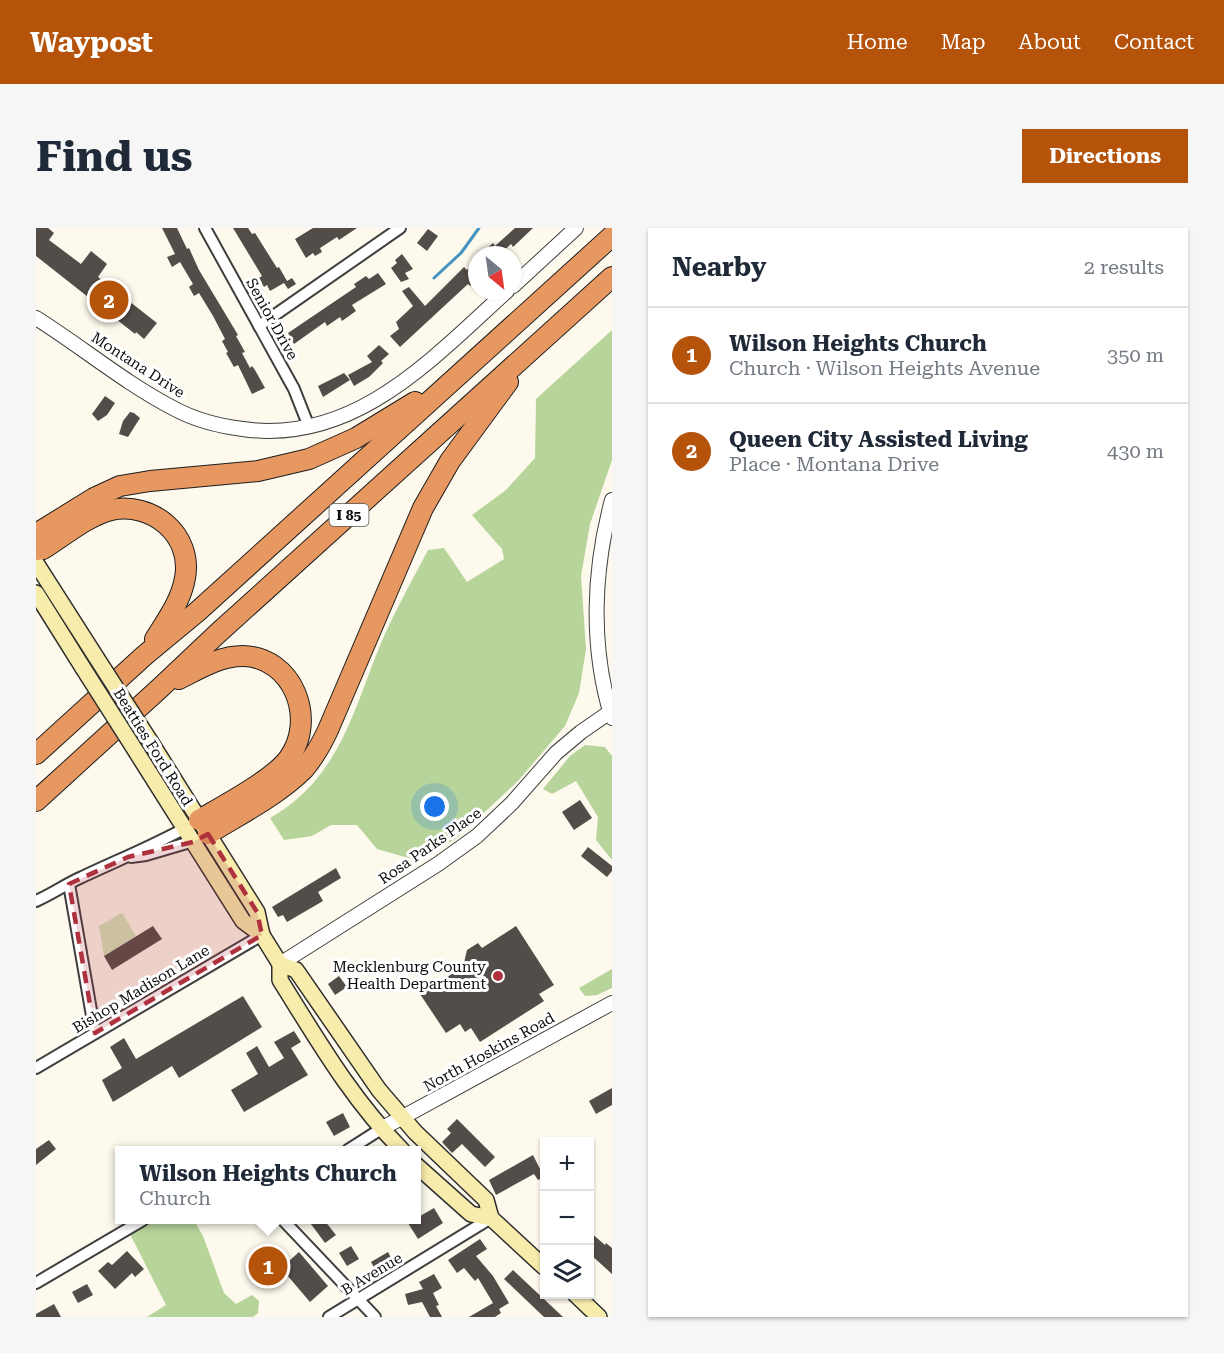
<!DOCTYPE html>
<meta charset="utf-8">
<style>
body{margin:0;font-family:"Roboto Serif",serif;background:#f6f6f7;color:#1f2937}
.controls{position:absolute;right:18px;bottom:18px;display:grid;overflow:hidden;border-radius:0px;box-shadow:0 2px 4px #0004}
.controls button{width:54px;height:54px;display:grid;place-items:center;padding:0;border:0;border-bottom:2px solid #e0e1e3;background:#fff;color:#1f2937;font:30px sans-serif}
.compass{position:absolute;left:432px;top:18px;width:54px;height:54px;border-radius:50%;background:#fff;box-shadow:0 2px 4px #0004;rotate:151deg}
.you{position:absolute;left:399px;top:579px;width:21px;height:21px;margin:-15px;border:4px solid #fff;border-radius:50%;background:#1a73e8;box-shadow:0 0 0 9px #1a73e833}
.badge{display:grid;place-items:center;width:39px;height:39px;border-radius:50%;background:#b45309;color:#fff;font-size:20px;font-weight:700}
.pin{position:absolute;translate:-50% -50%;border:3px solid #fff;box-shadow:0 2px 6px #0006}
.popup{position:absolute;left:79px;top:918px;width:306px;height:78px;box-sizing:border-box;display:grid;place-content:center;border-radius:0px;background:#fff;filter:drop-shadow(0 2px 4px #0005);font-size:20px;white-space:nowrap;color:#747a83}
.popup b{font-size:22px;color:#1f2937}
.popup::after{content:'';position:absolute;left:50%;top:100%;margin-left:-12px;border:12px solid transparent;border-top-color:#fff}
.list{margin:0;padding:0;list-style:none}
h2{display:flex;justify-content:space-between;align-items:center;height:78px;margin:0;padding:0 24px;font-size:26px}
h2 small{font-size:20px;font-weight:400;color:#747a83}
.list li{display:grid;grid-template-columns:39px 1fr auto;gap:18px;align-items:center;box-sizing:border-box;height:96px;padding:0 24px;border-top:2px solid #e0e1e3}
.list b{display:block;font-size:22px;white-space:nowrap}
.list p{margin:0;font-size:20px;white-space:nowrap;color:#747a83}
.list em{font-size:20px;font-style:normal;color:#747a83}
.icon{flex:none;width:33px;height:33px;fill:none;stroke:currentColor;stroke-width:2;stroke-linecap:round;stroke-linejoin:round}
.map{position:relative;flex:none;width:576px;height:1089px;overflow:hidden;border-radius:0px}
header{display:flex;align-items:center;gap:36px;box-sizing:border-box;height:84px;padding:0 30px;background:#b45309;color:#fff}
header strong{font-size:28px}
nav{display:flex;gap:33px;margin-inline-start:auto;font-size:21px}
.intro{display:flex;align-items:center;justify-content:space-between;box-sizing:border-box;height:144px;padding:0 36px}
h1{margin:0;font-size:42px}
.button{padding:15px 27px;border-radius:0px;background:#b45309;color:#fff;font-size:21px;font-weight:700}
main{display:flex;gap:36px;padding:0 36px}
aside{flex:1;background:#fff;border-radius:0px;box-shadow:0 2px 4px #0004}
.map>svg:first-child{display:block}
.green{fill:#d2e4b9}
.forest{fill:#b7d49a}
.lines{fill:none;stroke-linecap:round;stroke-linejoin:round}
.stream{stroke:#4394c0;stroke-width:3}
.building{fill:#534d49}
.minor-casing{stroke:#3f3f3f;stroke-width:14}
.tertiary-casing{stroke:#3f3f3f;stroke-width:16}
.secondary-casing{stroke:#2e2e2e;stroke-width:18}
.motorway-casing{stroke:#1d1d1d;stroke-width:22}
.minor{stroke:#fff;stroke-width:10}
.tertiary{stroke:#fff;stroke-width:14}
.secondary{stroke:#f8ecad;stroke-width:15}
.motorway{stroke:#e79861;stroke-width:20}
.secondary-bridge-casing{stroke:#2e2e2e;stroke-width:18;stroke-linecap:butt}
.secondary-bridge{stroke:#f8ecad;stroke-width:15}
.marked{fill:#af313d;fill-opacity:0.2;stroke:#af313d;stroke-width:4.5;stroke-dasharray:12 8;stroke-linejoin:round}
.poi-dot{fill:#af313d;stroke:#fff;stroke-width:2}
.labels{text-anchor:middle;stroke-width:6;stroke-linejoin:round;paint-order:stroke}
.shield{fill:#fff;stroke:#555;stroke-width:1.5}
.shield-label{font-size:14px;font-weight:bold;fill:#0c0c0c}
.street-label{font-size:15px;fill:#0c0c0c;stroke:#fff}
.poi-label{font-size:15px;fill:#0c0c0c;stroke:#fff;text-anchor:end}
</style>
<header>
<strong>Waypost</strong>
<nav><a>Home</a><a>Map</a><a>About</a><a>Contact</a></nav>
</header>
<div class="intro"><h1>Find us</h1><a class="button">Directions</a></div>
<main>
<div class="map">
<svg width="576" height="1089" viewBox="0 0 576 1089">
<rect width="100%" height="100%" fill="#fdf9ec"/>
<polygon class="green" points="86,685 100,708 68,728 63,698"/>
<g class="forest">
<path d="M576 102V232L554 296 545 348 550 421 543 465 529 498 482 553 421 610 383 633 341 621 321 597H295L276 608 248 612 234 590C306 549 318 478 348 408 361 379 377 351 392 322L408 320 431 354 468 331 466 321 436 287 470 262 499 230 500 171Z"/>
<polygon points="549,517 569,519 576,528 576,632 560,612 562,589 540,553 516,566 507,561 534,528"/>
<polygon points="576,741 576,760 561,767 549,768 543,760"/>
<polygon points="117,992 158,992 167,1008 188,1065 200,1076 216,1067 223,1073 222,1085 217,1089 111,1089 130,1077 94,1006"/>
</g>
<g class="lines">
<polyline class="stream" points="398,50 425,25 443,0"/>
</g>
<g class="building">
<polygon points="0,0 12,0 18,5 13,12 45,36 55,23 71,36 62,49 121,95 108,111 100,104 99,106 0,28"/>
<polygon points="126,0 141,0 151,21 153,20 163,42 202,107 200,108 209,124 206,125 214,140 216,138 219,142 229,160 216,166 202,137 198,139 190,125 192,124 186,113 189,111 177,88 163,65 158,68 153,59 157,56 144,34 136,39 131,29 139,26"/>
<polygon points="197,0 212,0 216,6 219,5 241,40 243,39 251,53 256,50 260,56 252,61 248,55 234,63 231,57 228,59 223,50 226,48"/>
<polygon points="277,0 321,0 303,12 301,9 284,20 286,24 279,28 277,25 270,30 259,11"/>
<polygon points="479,0 497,0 477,19 475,16 463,27 444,27 457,15 459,18"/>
<polygon points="392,1 402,8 391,23 381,15"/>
<polygon points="366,26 377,41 369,45 373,51 365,54 355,40 361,35 359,32"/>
<polygon points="437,36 441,41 441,51 434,58 432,56 364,119 354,108 363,101 360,94 377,78 366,63 373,59 389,78 428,39 431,42"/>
<polygon points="342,45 350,56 316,77 320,83 306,93 304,89 291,98 289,94 258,116 252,105 320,59 318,56 330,48 333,51"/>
<polygon points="343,117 353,126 345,133 347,135 333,149 318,158 312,147 336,134 331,128"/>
<polygon points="308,145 314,152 287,169 282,158"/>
<polygon points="69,168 79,175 71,187 62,193 56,186"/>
<polygon points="94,184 98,185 104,190 92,209 83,206 87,193"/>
<polygon points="544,572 556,590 538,602 526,584"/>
<polygon points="552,619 576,638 576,643 571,649 545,628"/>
<polygon points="300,640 305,650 282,664 287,673 251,694 247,687 242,689 236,679"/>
<polygon points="117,698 126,711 76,742 68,728"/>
<polygon points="480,698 518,757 503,766 508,773 444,814 435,800 429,804 424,796 410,805 384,766 427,739 431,722 442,715 446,720"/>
<polygon points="303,748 311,759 299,767 292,756"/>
<polygon points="207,768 226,799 143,850 136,838 77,874 66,852 86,840 74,819 88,810 100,831"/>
<polygon points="258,803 265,814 255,820 272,847 208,884 195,862 222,846 210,825 221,818 233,839 248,830 238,814"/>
<polygon points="576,860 576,877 560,886 553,873"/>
<polygon points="307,885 314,899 298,908 290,894"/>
<polygon points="421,891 459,929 449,939 426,916 416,925 406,914 415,905 411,901"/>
<polygon points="13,912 20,921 0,937 0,921"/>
<polygon points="497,927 508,949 502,952 498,946 460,967 453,952"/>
<polygon points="398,980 407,995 382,1011 372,995"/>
<polygon points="272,992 288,992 300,1007 289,1015"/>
<polygon points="554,1004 569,1017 570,1015 576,1020 576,1046 554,1026"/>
<polygon points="444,1011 451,1021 440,1028 457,1048 473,1075 463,1081 465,1085 459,1089 433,1089 457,1075 442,1050 439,1053 428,1040 421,1045 412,1032"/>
<polygon points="315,1018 323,1031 311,1038 303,1025"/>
<polygon points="91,1023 108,1041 99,1049 96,1045 79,1061 62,1043 72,1034 76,1037"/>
<polygon points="263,1024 292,1058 274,1074 251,1047 246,1051 240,1045"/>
<polygon points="352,1024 358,1035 341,1045 335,1034"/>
<polygon points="477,1042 527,1089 508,1089 468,1051"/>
<polygon points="398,1046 406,1060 397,1065 403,1077 400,1078 406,1089 394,1089 386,1074 372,1077 369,1066 387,1061 383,1054"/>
<polygon points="51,1056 57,1067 42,1075 36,1064"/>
<polygon points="18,1076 25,1089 0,1089 0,1086"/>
</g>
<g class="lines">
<defs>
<g id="minor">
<polyline points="169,0 258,161 273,199"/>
<polyline points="223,98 364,0"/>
<polyline points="95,629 110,627 161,612"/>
<polyline points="33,656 59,805"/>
<path d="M0 673C16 666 30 656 46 649 82 632 119 617 153 598"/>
<polyline points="0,840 226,707"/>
<polyline points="312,922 345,901"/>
<polyline points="247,992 339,1089"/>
<polyline points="0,1055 107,992"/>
<polyline points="293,1089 455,990"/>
</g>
<g id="tertiary">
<polyline points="477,58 540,0"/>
<path d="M0 90C46 119 89 155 137 180 159 192 182 198 207 201 318 217 396 131 471 63"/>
<path d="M576 272C557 343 554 419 576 490"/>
<polyline points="244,736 402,636 441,608 476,575 520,525 545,504 574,484"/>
<polyline points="345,901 576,775"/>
</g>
<g id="secondary">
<polyline points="0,335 60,429"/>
<polyline points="0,365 47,440"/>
<polyline points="114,513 221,684 226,707"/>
<path d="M101 525 207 693 226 707 244 736V752C281 811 316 872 366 922"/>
<polyline points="244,736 260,742 343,862 379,904 450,972 455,990"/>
<polyline points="380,937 435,986 455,990 508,1039"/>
<polyline points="539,1066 563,1089"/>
</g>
<g id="motorway">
<polyline points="0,306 58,270 84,258 114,253 222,243 273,231 320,210 379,174"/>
<path d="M0 322 7 321C28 308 51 288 75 282 116 273 157 307 149 350 145 373 131 392 119 411"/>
<path d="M143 451C163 441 183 428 207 428 257 429 281 491 253 530 238 551 187 578 163 592"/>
<polyline points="0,526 109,427 161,384 576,8"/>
<polyline points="0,573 124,460 181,406 576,49"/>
<path d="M172 606C204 586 241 568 268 541 278 529 286 515 292 502L387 280 414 233 472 154"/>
</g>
</defs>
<use href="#minor" class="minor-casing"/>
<use href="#tertiary" class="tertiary-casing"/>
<use href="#secondary" class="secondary-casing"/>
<use href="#motorway" class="motorway-casing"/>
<use href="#minor" class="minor"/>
<use href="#tertiary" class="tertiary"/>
<use href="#secondary" class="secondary"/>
<use href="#motorway" class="motorway"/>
<defs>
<g id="secondary-bridge">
<polyline points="60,429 114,513"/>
<polyline points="47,440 101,525"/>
</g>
</defs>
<use href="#secondary-bridge" class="secondary-bridge-casing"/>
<use href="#secondary-bridge" class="secondary-bridge"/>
</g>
<path class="marked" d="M172 606 221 684 226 707 59 805 33 656 92 629 157 614Z"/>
<circle class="poi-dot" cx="462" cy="748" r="6"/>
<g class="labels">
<rect class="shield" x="293.5" y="276" width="39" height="22" rx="4.5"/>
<g class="shield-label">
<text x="313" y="292">I 85</text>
</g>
<g class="street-label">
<text transform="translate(236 91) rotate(61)" y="5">Senior Drive</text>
<text transform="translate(102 137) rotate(33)" y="5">Montana Drive</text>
<text transform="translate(117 519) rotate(58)" y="5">Beatties Ford Road</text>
<text transform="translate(394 618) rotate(-35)" y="5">Rosa Parks Place</text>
<text transform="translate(105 761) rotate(-31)" y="5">Bishop Madison Lane</text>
<text transform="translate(453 824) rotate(-29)" y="5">North Hoskins Road</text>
<text transform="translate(336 1046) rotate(-31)" y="5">B Avenue</text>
</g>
<g class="poi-label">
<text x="450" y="744">Mecklenburg County<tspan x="450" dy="17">Health Department</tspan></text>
</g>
</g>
</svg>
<div class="controls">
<button>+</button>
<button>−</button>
<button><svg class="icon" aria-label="layers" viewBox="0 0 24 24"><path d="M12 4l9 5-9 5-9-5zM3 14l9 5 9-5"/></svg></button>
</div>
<svg class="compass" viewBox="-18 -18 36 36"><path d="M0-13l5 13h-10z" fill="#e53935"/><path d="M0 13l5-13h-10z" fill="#747a83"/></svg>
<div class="you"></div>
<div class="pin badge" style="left:232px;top:1038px">1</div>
<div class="popup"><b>Wilson Heights Church</b>Church</div>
<div class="pin badge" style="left:73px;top:72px">2</div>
</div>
<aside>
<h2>Nearby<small>2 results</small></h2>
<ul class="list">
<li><span class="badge">1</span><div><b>Wilson Heights Church</b><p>Church · Wilson Heights Avenue</p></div><em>350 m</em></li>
<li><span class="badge">2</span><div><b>Queen City Assisted Living</b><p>Place · Montana Drive</p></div><em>430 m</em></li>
</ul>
</aside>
</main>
